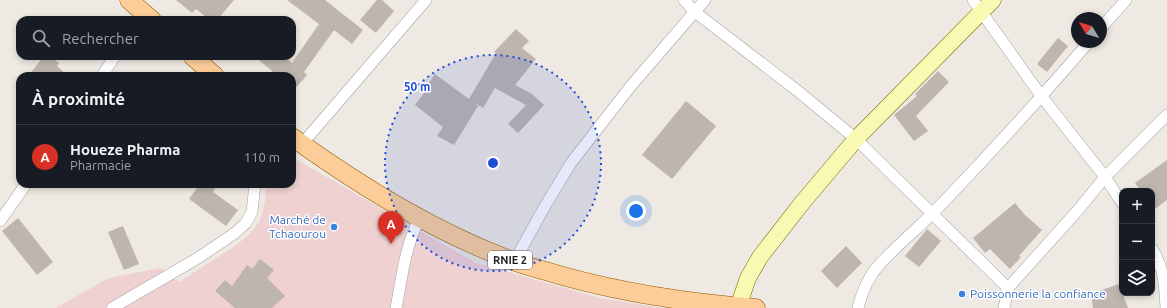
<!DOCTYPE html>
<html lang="fr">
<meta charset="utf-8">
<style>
body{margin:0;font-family:Ubuntu,sans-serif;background:#20242c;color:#f1f3f6}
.controls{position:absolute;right:12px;bottom:12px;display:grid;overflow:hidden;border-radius:8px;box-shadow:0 2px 6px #0003}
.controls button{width:36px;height:36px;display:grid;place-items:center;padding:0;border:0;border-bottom:1px solid #363941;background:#171b24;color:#f1f3f6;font:20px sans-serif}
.compass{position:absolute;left:1071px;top:12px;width:36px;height:36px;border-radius:50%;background:#171b24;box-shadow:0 2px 6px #0003;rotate:308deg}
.you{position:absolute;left:636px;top:211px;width:14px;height:14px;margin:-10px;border:3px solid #fff;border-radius:50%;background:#1a73e8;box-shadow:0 0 0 6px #1a73e833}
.badge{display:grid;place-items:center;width:26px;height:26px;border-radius:50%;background:#d93025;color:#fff;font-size:13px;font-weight:700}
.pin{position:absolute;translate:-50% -33px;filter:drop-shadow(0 1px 2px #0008)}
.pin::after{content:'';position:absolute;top:21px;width:14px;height:12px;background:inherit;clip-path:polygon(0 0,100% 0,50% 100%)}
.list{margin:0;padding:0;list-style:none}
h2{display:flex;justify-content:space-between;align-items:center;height:52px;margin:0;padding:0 16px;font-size:17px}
h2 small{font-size:13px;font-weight:400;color:#9ea1a6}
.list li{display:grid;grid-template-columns:26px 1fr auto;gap:12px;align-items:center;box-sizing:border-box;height:64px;padding:0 16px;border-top:1px solid #363941}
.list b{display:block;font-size:15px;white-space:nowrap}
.list p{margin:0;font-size:13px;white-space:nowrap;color:#9ea1a6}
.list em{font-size:13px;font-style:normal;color:#9ea1a6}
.icon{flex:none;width:22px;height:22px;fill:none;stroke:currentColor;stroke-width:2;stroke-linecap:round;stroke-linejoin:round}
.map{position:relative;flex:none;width:1167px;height:308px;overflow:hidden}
.search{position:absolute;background:#171b24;box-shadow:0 2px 6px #0003;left:16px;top:16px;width:280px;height:44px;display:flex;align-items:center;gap:10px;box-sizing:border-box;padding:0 14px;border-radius:12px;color:#9ea1a6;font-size:15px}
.panel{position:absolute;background:#171b24;box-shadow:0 2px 6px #0003;left:16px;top:72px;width:280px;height:116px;border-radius:12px}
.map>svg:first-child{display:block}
.commercial{fill:#efd1d1}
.building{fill:#beb5ae}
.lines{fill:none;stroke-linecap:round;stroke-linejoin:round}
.minor-casing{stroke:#a3a3a3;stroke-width:12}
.secondary-casing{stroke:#6b7304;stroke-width:17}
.primary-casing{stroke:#955d00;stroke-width:19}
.minor{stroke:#fff;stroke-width:11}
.secondary{stroke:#f9f9b4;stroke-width:16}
.primary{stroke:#fccd99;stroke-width:18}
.ring{fill:none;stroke:#1d4ed8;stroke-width:2;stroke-dasharray:2 4}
.shop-dot{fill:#3f7fe0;stroke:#fff;stroke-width:1.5}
.labels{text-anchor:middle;stroke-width:3;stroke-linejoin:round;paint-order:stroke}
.shield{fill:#fff;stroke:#606060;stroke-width:1}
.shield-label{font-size:11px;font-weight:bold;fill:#1c1c1c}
.shop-label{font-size:12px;fill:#366cbe;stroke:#fff;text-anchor:end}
.centre{fill:#1d4ed8;stroke:#fff;stroke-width:2}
.ring-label{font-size:12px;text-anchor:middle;font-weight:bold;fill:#1d4ed8;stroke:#fff;stroke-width:3;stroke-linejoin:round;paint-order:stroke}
</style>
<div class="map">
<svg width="1167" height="308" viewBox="0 0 1167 308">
<rect width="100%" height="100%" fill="#eee9e2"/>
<polygon class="commercial" points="292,157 476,263 600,298 662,308 57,308 57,307 109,278 161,268 179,282 235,246 250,234 260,221 265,202 266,184 292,184"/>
<g class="building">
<polygon points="176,0 234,0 217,20 210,20 196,9 192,13"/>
<polygon points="287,0 325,0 363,30 352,44 334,30 304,72 307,75 292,92 292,76 278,76 254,56 284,56 292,63 319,24"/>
<polygon points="377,0 382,0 394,11 376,33 360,20"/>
<polygon points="516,29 529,41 522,48 536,59 515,85 532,94 544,105 518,133 508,124 526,105 495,88 483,108 473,102 478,106 454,145 437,136 443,127 415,105 428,88 426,87 435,74 469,99 496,53 494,52"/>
<polygon points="1058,38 1068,46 1047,72 1037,64"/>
<polygon points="44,56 50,56 59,63 57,66 68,76 28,76"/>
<polygon points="938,71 949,82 916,116 928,131 914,141 894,115 917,96 915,94"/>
<polygon points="686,101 716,126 672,179 642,155"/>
<polygon points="1167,160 1167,200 1152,211 1152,191 1141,191 1135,183"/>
<polygon points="200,184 218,184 213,192 238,210 226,226 189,199"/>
<polygon points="1015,203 1025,215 1042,230 1019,256 1021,257 1010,269 990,249 985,253 973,238"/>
<polygon points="18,218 53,262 37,275 2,231"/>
<polygon points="123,226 139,264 124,270 108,232"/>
<polygon points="927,229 941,241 919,267 905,256"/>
<polygon points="846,246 862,263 837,288 821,271"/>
<polygon points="260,259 274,270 267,278 285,296 272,308 235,308 215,291 225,280 232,286 247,265 252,269"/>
<polygon points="1119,284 1128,308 1093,308 1091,294"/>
</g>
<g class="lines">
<defs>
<g id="minor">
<polyline points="684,0 695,12 799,92 856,139 1008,288 1004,308"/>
<polyline points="973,0 1042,97 1105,177 1122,203"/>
<polyline points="1101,28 1126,0"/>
<polyline points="102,76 115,56"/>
<polyline points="302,144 426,0"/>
<polyline points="0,221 26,184"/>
<path d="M1152 249C1164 267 1165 287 1166 308"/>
<polyline points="514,262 545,206 571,163 630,87 705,0"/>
<polyline points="1008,288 1079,209 1105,177 1167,115"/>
<polyline points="112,308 198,258 235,233 246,223 252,212 255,184"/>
<path d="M396 308C402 278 405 245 420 218"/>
<path d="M858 308C862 292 868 277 879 265 896 246 916 230 934 212 987 157 1039 100 1089 42"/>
</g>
<polyline id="secondary" points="738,307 748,278 760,257 802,203 856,139 993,0"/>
<g id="primary">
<polyline points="129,0 152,20"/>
<polyline points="192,56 215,76"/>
<path d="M292 137C360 186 434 232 513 261 528 267 544 270 559 275 623 293 689 303 756 308"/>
</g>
</defs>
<use href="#minor" class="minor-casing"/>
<use href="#secondary" class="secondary-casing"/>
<use href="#primary" class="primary-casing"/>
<use href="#minor" class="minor"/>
<use href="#secondary" class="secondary"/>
<use href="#primary" class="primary"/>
</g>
<circle cx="493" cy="163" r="108" fill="#1d4ed8" fill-opacity=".12"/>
<circle class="ring" cx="493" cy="163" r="108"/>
<g class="shop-dot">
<circle cx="334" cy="227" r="4"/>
<circle cx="962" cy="294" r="4"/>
</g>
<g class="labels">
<rect class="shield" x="488" y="251" width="44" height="18" rx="3"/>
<g class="shield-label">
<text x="510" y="264">RNIE 2</text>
</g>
<g class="shop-label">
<text x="326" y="224">Marché de<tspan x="326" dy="14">Tchaourou</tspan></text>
<text x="970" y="298" text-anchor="start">Poissonnerie la confiance</text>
</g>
</g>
<circle cx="493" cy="163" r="6" class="centre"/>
<g class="ring-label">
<text x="417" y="91">50 m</text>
</g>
</svg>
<div class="controls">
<button>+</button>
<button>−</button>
<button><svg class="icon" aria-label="layers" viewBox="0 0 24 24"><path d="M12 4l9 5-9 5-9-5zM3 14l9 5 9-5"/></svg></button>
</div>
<svg class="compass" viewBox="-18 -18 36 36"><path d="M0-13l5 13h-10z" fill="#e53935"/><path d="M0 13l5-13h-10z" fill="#9ea1a6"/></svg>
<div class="you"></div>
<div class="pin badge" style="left:391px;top:244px">A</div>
<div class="search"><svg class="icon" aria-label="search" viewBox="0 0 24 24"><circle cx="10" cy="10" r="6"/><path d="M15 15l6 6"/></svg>Rechercher</div>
<section class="panel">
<h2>À proximité<small></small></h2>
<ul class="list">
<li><span class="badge">A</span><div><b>Houeze Pharma</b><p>Pharmacie</p></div><em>110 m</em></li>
</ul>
</section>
</div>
